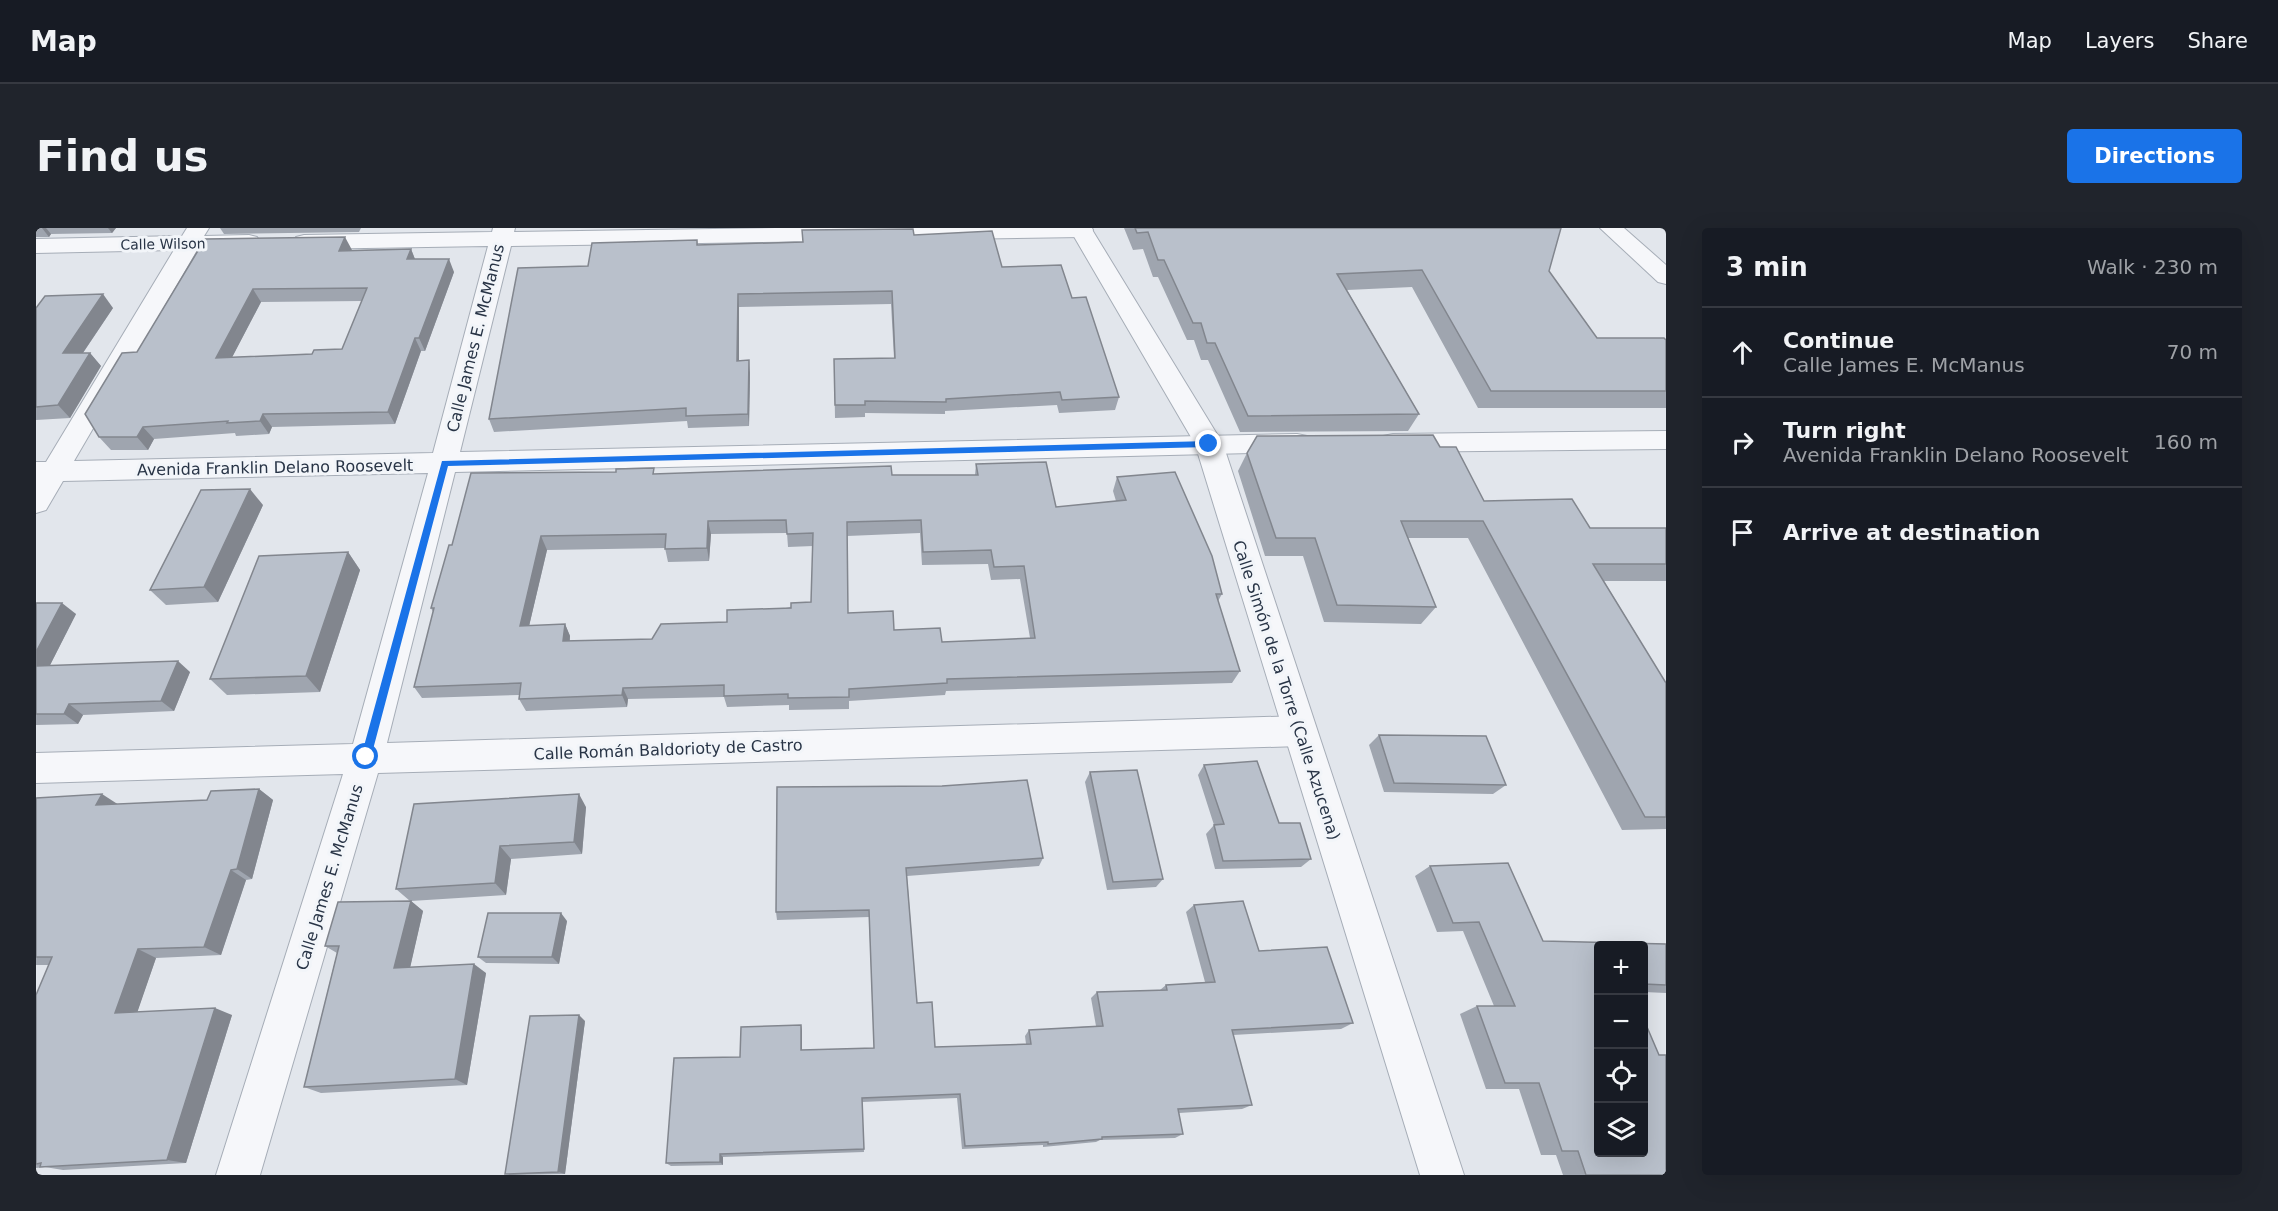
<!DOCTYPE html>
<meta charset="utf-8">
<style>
body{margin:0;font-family:"DejaVu Sans",sans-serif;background:#20242c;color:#f1f3f6}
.controls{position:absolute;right:18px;bottom:18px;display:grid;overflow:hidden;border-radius:6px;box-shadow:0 6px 24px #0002}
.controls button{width:54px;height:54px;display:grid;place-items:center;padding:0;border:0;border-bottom:2px solid #363941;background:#171b24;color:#f1f3f6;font:30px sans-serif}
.stop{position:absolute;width:18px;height:18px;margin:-14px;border:4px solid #1a73e8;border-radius:50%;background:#fff}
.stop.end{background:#1a73e8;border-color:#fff;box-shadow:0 2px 6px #0008}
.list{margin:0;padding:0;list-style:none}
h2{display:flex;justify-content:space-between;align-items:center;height:78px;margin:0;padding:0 24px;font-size:26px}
h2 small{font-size:20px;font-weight:400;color:#9ea1a6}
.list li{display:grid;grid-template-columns:39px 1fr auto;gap:18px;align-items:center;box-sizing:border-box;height:90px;padding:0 24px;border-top:2px solid #363941}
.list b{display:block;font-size:22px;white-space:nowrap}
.list p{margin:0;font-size:20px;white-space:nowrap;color:#9ea1a6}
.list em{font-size:20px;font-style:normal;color:#9ea1a6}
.icon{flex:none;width:33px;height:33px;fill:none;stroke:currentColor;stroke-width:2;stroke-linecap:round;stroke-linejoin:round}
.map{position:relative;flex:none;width:1630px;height:947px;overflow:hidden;border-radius:6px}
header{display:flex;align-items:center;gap:36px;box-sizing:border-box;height:84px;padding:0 30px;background:#171b24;border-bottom:2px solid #363941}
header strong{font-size:28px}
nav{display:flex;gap:33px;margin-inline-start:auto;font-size:21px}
.intro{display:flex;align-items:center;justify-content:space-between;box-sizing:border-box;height:144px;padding:0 36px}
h1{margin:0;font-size:42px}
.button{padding:15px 27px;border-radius:6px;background:#1a73e8;color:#fff;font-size:21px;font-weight:700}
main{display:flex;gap:36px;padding:0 36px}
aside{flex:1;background:#171b24;border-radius:6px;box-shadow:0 6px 24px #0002}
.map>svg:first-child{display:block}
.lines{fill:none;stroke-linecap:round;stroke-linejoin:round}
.minor-casing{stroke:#a6adb7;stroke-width:2}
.tertiary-casing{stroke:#a6adb7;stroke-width:2}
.minor{fill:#f6f7fa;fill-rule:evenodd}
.tertiary{fill:#f6f7fa;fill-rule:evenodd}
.wall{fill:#9fa5af;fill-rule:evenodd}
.shaded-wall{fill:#82868e}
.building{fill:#b9c0cb;stroke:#82868e;stroke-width:1.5;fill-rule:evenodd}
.route{fill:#1a73e8}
.labels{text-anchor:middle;stroke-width:6;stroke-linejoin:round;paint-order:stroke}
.far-street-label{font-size:14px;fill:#283446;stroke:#f2f5f9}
.street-label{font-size:16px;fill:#283446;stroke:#f2f5f9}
</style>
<header>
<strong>Map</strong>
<nav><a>Map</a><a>Layers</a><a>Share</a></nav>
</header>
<div class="intro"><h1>Find us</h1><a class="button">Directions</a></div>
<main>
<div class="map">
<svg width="1630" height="947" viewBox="0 0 1630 947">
<rect width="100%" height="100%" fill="#e2e6ec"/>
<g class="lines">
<defs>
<g id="minor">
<polygon points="151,0 173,0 168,8 213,7 221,9 224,14 221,19 213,21 161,22 38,233 397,225 452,18 268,21 260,19 257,14 260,9 268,7 456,4 457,0 479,0 478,4 740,0 1056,0 1057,2 1054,7 1046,9 475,18 424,224 1261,206 1271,208 1275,215 1271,222 1261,224 419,244 351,515 1264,488 1276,493 1281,503 1276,513 1264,518 342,545 224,947 180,947 307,546 0,555 0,525 317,516 392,245 27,253 10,282 0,285 0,234 10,234 138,22 0,25 0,11 146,8"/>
<polygon points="1564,0 1588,0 1630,37 1630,56 1622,54"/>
<polygon points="1630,203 1630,221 1357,224 1347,222 1343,215 1347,208 1357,206"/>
</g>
<polygon id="tertiary" points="1033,0 1055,0 1187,216 1428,947 1384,947 1159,216"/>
</defs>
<use href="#minor" class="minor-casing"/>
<use href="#tertiary" class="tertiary-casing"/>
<use href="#minor" class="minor"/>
<use href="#tertiary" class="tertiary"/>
</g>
<g class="wall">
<polygon points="0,0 80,0 76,5 15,6 13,9 0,9"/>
<polygon points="184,0 325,0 323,4 188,6"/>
<polygon points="1088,0 1525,0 1513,43 1561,110 1630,112 1630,180 1442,180 1376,59 1311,62 1383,186 1372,203 1204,204 1172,132 1165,132 1158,112 1151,112 1122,49 1117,49 1107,21 1097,22"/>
<polygon points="878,7 966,39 1036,70 1083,169 1079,182 1023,185 1021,177 909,183 909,186 829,185 829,189 799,190 798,131 858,130 855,76 703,79 703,133 714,145 713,198 652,200 651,193 458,204 453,191 552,38 661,12 662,17 766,14"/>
<path d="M169 11 315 22 375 21 379 31 418 44 389 123H385L359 196 236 199 233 206 200 208 199 205 118 211 112 222H75L63 209 101 124ZM326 73 306 121 276 126 196 129 225 74Z"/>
<polygon points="0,80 77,80 47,125 54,125 65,138 34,190 0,192"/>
<polygon points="1404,219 1448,273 1554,300 1630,300 1630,353 1568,353 1630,455 1630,601 1586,602 1432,310 1372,310 1400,379 1385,396 1288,394 1267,328 1229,328 1202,243 1211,225"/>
<path d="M940 236 1020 279 1080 273 1077 263 1081 249 1186 366 1182 373 1204 443 1196 455 910 463 909 467 813 473V481L753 482V477L691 479 688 469 592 471 591 479 490 483 483 471V467L386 470 378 459 397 384 395 380 416 317 619 246 856 247H939ZM751 305 752 319 777 318 775 374 616 411 534 413V408L529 396 493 398 511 322 629 320 632 334 673 333 675 306ZM884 305 886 337 952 336 955 352 984 351 994 410 906 414 858 402 812 385 811 308Z"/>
<polygon points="227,277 182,374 130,377 114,362"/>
<polygon points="312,324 324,342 284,464 191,467 174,451"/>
<polygon points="0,375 40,386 14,437 154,444 138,483 47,487 42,496 0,497"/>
<polygon points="1343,507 1470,557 1457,566 1348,564 1333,517"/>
<polygon points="1168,537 1243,595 1275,631 1265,639 1179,641 1170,606 1178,597 1162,547"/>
<polygon points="1054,544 1127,651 1120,659 1071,662 1049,554"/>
<polygon points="741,559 1007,630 1003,638 871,648 881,775 899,819 990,816 989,808 993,802 1060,798 1055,770 1061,764 1124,762 1130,757 1169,754 1150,684 1158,677 1223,723 1317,795 1305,801 1197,807 1216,877 1206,881 1143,885 1147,906 1139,910 1064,912 1060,914 1007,919 1007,917 926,921 921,870 826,874 828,924 687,929 687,937 635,938 630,935 704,829 765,797 766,803 766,822 838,820 833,689 741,692 740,684"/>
<polygon points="223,561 237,572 216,651 210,652 185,727 120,730 101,784 196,787 150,935 27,942 9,939 0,940 0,767 13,737 0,737 0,570 82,576 171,572"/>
<polygon points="550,579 546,626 475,631 470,667 375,673 387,683 374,739 450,745 431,857 285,865 268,859 301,725 289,718 374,673 360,661"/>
<polygon points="1394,638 1507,713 1630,716 1630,765 1608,764 1608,717 1563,717 1630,947 1527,947 1520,927 1505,927 1483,861 1450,861 1424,786 1441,778 1458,778 1427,703 1401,704 1379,648"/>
<polygon points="531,693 523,736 450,735 442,729"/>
<polygon points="549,793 529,946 473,947 469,946"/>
</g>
<g class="shaded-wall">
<polygon points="6,0 10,0 15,6 13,9"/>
<polygon points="72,0 80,0 76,5"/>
<polygon points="309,9 316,22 303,23"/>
<polygon points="375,21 380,34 371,31"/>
<polygon points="413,31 418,44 389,123 383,110"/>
<polygon points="217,61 225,74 189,143 180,130"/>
<polygon points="67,66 77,80 38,138 27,125"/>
<polygon points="702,66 703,79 703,145 701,133"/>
<polygon points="379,110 385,123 359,196 352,184"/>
<polygon points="54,125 65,138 34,190 22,177"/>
<polygon points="713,132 714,145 713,198 712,186"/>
<polygon points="227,186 236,199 233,206 224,193"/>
<polygon points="107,199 118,211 112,222 101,209"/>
<polygon points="214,261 227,277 182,374 168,359"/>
<polygon points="672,293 675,306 673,333 671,320"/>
<polygon points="505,308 511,322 490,411 484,398"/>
<polygon points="312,324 324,342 284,464 270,448"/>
<polygon points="26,375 40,386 8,449 0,443 0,424"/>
<polygon points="529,396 534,408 532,426 527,413"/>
<polygon points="142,433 154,444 138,483 125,473"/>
<polygon points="587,460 592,471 591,479 586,467"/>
<polygon points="33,476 47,487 42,496 28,486"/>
<polygon points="223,561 237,572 216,651 201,641"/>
<polygon points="66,566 83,577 60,577"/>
<polygon points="543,566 550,579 546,626 538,614"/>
<polygon points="464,618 475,631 470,667 459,655"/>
<polygon points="195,642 210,652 185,727 168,719"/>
<polygon points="375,673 387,683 372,749 358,740"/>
<polygon points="525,685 531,693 523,736 516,729"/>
<polygon points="102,721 120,730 99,791 79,785"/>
<polygon points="438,736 450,745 431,857 419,851"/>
<polygon points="179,780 196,787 150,935 131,932"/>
<polygon points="543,787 549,793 529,946 522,944"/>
<polygon points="765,797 766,803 766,828 765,822"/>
<polygon points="684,926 687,929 687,937 684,934"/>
</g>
<g class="building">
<polygon points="1099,0 1525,0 1513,43 1561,110 1628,110 1630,112 1630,163 1455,163 1386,42 1301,46 1383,186 1212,188 1179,115 1171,115 1165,95 1157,95 1128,32 1122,32 1112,4 1101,5"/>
<polygon points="877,1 878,7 956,3 966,39 1025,37 1036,70 1050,69 1083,169 1026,172 1024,164 910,171 910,174 829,173 829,177 799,177 798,131 859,130 856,63 702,66 701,133 713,132 712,186 650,188 650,180 453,191 482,40 552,38 556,15 661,12 661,17 767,14 766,2"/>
<path d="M309 9 303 23 375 21 371 31H413L383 110H379L352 184 227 186 224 193 191 195 192 193 107 199 101 209H63L49 186 86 125 101 124 169 11ZM331 60 306 121 278 122 276 126 180 130 217 61Z"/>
<polygon points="67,66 27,125 54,125 22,177 0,179 0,80 9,68"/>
<polygon points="1397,207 1404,219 1420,219 1448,273 1536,271 1554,300 1630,300 1630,336 1557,336 1630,455 1630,589 1609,589 1447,293 1365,293 1400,379 1301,377 1279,310 1240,310 1211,225 1221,208"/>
<path d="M1010 234 1020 279 1090 272 1081 249 1139 244 1176 328 1186 366H1180L1204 443 911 451V455L813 461V469L752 470V466L688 468V457L587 460 586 467 483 471 485 455 378 459 398 380H395L413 317H416L435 245 580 244V241L618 240 617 246 855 238 856 247H942L940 236ZM750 292 751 306 777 305 775 374 755 375V380L691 382V394L625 396 616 411 527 413 529 396 484 398 505 308 630 306 629 321 671 320 672 293ZM885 292 887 324 955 322 958 339 988 338 999 410 906 414 904 400 858 402 857 383 812 385 811 294Z"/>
<polygon points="214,261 168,359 114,362 165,262"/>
<polygon points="312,324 270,448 174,451 223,328"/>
<polygon points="0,375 26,375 0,424"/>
<polygon points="142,433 125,473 33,476 28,486 0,486 0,438"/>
<polygon points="1343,507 1450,508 1470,557 1358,555"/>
<polygon points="1221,533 1243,595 1264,595 1275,631 1187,633 1178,597 1188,596 1168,537"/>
<polygon points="1101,542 1127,651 1077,654 1054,544"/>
<polygon points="991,552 1007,630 870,640 881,775 896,774 899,819 995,816 993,802 1067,798 1061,764 1131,762 1130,757 1179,754 1158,677 1207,673 1223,723 1291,719 1317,795 1196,802 1216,877 1142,881 1147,906 1066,909 1066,911 1012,916 1012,914 929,918 924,866 826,870 828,921 684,926 684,934 630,935 638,830 704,829 705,799 765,797 765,822 838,820 833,682 740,684 741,559 906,558"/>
<polygon points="223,561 201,641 195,642 168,719 102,721 79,785 179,780 131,932 4,939 5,935 0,936 0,767 16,729 0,729 0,570 66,566 60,577 171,572 175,563"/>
<polygon points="543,566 538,614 464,618 459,655 360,661 378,576"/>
<polygon points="1472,635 1507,713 1630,716 1630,757 1608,756 1608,717 1563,717 1563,924 1608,924 1608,792 1623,827 1630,827 1630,947 1550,947 1542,923 1526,923 1503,855 1469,855 1441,778 1479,778 1443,694 1417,695 1394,638"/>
<polygon points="375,673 358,740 438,736 419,851 268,859 303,718 289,718 302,674"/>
<polygon points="452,685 525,685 516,729 442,729"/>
<polygon points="543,787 522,944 469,946 494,788"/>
</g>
<polygon class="route" points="1173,213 1177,216 1173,219 412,238 335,529 330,534 325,529 406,233"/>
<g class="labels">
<g class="far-street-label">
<text transform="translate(127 16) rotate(-1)" y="5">Calle Wilson</text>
</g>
<g class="street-label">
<text transform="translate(439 110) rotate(-76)" y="6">Calle James E. McManus</text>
<text transform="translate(239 239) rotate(-1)" y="6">Avenida Franklin Delano Roosevelt</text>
<text transform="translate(1251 462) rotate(72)" y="6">Calle Simón de la Torre (Calle Azucena)</text>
<text transform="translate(632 521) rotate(-2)" y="6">Calle Román Baldorioty de Castro</text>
<text transform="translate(293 649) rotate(-73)" y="6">Calle James E. McManus</text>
</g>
</g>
</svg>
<div class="controls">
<button>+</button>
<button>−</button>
<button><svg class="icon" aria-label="locate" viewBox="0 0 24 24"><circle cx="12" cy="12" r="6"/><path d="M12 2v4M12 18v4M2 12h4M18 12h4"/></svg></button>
<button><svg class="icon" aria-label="layers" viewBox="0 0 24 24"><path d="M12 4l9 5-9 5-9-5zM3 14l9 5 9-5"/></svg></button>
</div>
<div class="stop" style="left:330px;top:529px"></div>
<div class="stop end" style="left:1173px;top:216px"></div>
</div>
<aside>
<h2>3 min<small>Walk · 230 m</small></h2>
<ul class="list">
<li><svg class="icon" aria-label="ahead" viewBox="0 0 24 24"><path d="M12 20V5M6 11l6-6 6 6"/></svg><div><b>Continue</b><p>Calle James E. McManus</p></div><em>70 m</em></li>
<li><svg class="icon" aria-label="right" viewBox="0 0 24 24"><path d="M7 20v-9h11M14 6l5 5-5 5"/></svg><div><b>Turn right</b><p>Avenida Franklin Delano Roosevelt</p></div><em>160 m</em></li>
<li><svg class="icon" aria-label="arrive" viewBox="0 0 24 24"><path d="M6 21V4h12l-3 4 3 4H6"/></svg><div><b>Arrive at destination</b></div></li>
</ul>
</aside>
</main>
